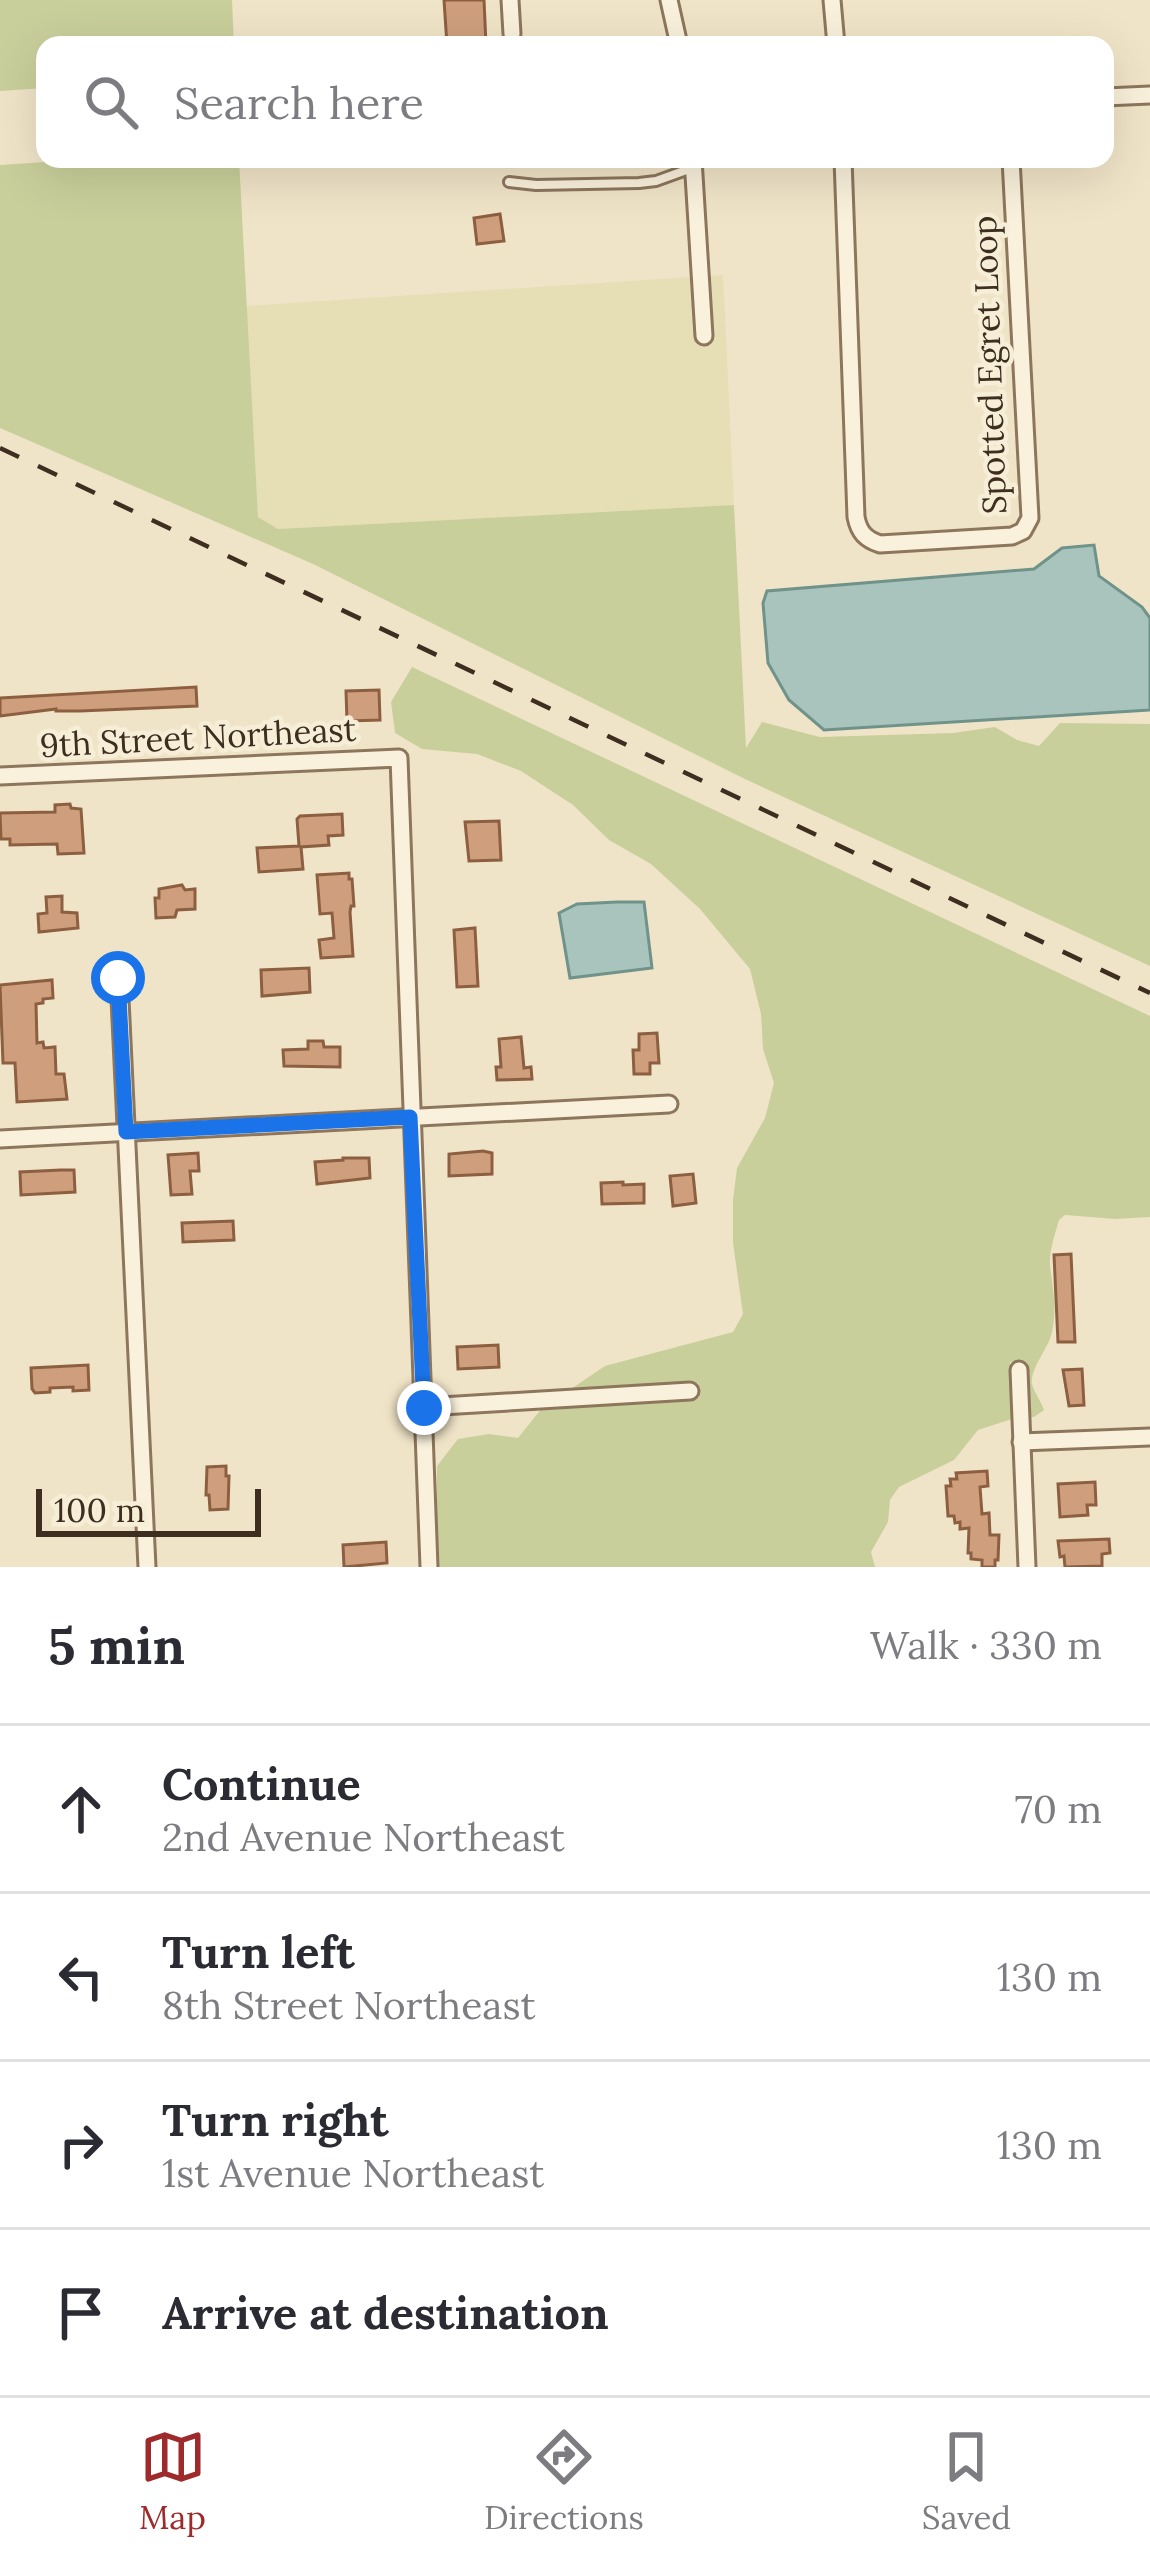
<!DOCTYPE html>
<meta charset="utf-8">
<style>
body{margin:0;font-family:Lora,serif;background:#f7f7f7;color:#2b2b33}
.scale{position:absolute;left:36px;bottom:30px;width:225px;box-sizing:border-box;padding-left:12px;border:6px solid #3d2e20;border-top:0;font-size:33px;line-height:42px;white-space:nowrap;color:#3d2e20;-webkit-text-stroke:9px #f7eed8;paint-order:stroke}
.stop{position:absolute;width:36px;height:36px;margin:-27px;border:9px solid #1a73e8;border-radius:50%;background:#fff}
.stop.end{background:#1a73e8;border-color:#fff;box-shadow:0 3px 12px #0008}
.list{margin:0;padding:0;list-style:none}
h2{display:flex;justify-content:space-between;align-items:center;height:156px;margin:0;padding:0 48px;font-size:51px}
h2 small{font-size:39px;font-weight:400;color:#7c7c81}
.list li{display:grid;grid-template-columns:78px 1fr auto;gap:36px;align-items:center;box-sizing:border-box;height:168px;padding:0 48px;border-top:3px solid #e1e1e2}
.list b{display:block;font-size:45px;white-space:nowrap}
.list p{margin:0;font-size:39px;white-space:nowrap;color:#7c7c81}
.list em{font-size:39px;font-style:normal;color:#7c7c81}
.icon{flex:none;width:66px;height:66px;fill:none;stroke:currentColor;stroke-width:2;stroke-linecap:round;stroke-linejoin:round}
.map{position:relative;flex:none;width:1150px;height:1567px;overflow:hidden}
.search{position:absolute;background:#fff;box-shadow:0 12px 48px #0002;left:36px;right:36px;top:36px;height:132px;display:flex;align-items:center;gap:30px;box-sizing:border-box;padding:0 42px;border-radius:24px;color:#7c7c81;font-size:45px}
.sheet{height:828px;background:#fff}
nav{display:flex;justify-content:space-around;align-items:center;box-sizing:border-box;height:168px;border-top:3px solid #e1e1e2;background:#fff;font-size:33px;color:#7c7c81}
nav a{display:grid;justify-items:center;gap:6px}
nav .on{color:#9e2a2b}
.map>svg:first-child{display:block}
.farmland{fill:#e6deb5}
.green{fill:#c9cf9b}
.water{fill:#a9c4bc;stroke:#6f938a;stroke-width:3}
.building{fill:#cf9f7d;stroke:#8d5f41;stroke-width:3}
.lines{fill:none;stroke-linecap:round;stroke-linejoin:round}
.lane-casing{stroke:#8d765c;stroke-width:14}
.street-casing{stroke:#8d765c;stroke-width:21}
.lane{stroke:#faf1dc;stroke-width:8}
.street{stroke:#faf1dc;stroke-width:15}
.rail{stroke:#3d2e20;stroke-width:4.5;stroke-dasharray:21 21;stroke-linecap:butt}
.route{stroke:#1a73e8;stroke-width:15}
.labels{text-anchor:middle;stroke-width:9;stroke-linejoin:round;paint-order:stroke}
.street-label{font-size:33px;fill:#3d2e20;stroke:#f7eed8}
</style>
<div class="map">
<svg width="1150" height="1567" viewBox="0 0 1150 1567">
<rect width="100%" height="100%" fill="#f0e4c8"/>
<polygon class="farmland" points="723,275 734,505 278,529 258,517 245,306"/>
<g class="green">
<polygon points="0,0 232,0 234,45 45,45 45,88 0,91"/>
<polygon points="90,159 239,159 258,517 278,529 734,505 746,748 762,722 820,737 953,733 995,727 1017,740 1039,746 1060,723 1150,724 1150,966 747,780 313,564 0,428 0,165"/>
<path d="M412 667 1150 1016V1217L1115 1219 1065 1215 1059 1220C1055 1234 1049 1251 1050 1266 1053 1289 1057 1308 1052 1332 1049 1348 1030 1368 1032 1384 1034 1392 1041 1401 1044 1410L1034 1417H1029L1027 1362H1010L1012 1419 978 1430 954 1460 899 1487 890 1500 888 1522 871 1552 875 1567H437V1466L458 1439 489 1434 518 1438 542 1408 699 1398 698 1383 568 1391 605 1366 733 1332 743 1314 733 1243V1200L737 1168 765 1118 774 1083 763 1049 761 1014 750 969 700 909 651 864 609 840 573 805 521 771 477 754 422 749 395 733 391 702Z"/>
</g>
<g class="water">
<polygon points="1094,545 1099,576 1142,607 1150,618 1150,710 824,730 789,700 768,663 763,603 767,591 1034,569 1062,548"/>
<polygon points="617,902 644,902 652,968 570,978 559,913 577,904"/>
</g>
<g class="building">
<polygon points="444,0 484,0 486,45 447,45"/>
<polygon points="500,214 504,241 477,244 474,218"/>
<polygon points="196,687 197,706 80,711 56,711 56,709 0,716 0,698"/>
<polygon points="379,690 380,720 347,721 346,691"/>
<polygon points="70,804 71,808 81,809 84,853 58,854 57,844 10,845 10,839 1,839 0,813 55,812 55,805"/>
<polygon points="342,814 343,835 328,836 329,845 301,847 303,869 259,872 257,848 299,846 297,819 300,816"/>
<polygon points="499,821 501,860 469,861 465,822"/>
<polygon points="349,873 349,879 352,879 354,906 351,906 350,912 353,956 321,958 319,940 334,938 332,913 320,914 317,875"/>
<polygon points="182,885 185,890 195,889 195,909 177,910 175,917 156,918 155,898 159,898 159,889"/>
<polygon points="62,896 62,912 77,913 78,928 39,932 38,914 47,913 46,897"/>
<polygon points="475,928 478,986 457,987 454,930"/>
<polygon points="309,968 310,992 262,996 261,970"/>
<polygon points="52,980 53,998 43,999 43,1003 36,1004 37,1043 43,1042 44,1048 55,1047 56,1074 64,1074 67,1099 17,1102 15,1063 3,1063 0,985"/>
<polygon points="657,1033 659,1063 650,1063 650,1074 634,1074 633,1050 639,1050 639,1034"/>
<polygon points="521,1037 524,1068 531,1067 532,1079 497,1080 496,1067 501,1067 499,1039"/>
<polygon points="308,1041 323,1041 324,1047 340,1047 340,1067 284,1066 283,1050 308,1049"/>
<polygon points="483,1151 492,1153 492,1174 449,1176 449,1154"/>
<polygon points="198,1153 199,1171 190,1171 192,1194 171,1195 168,1155"/>
<polygon points="343,1158 369,1158 370,1178 317,1184 315,1162 343,1160"/>
<polygon points="61,1170 74,1170 75,1192 21,1195 20,1172"/>
<polygon points="693,1174 696,1203 673,1206 670,1176"/>
<polygon points="623,1182 623,1185 644,1184 644,1203 602,1204 601,1183"/>
<polygon points="233,1221 234,1240 183,1242 182,1223"/>
<polygon points="1071,1254 1075,1342 1058,1342 1054,1255"/>
<polygon points="498,1345 499,1367 458,1369 457,1347"/>
<polygon points="88,1365 89,1390 73,1391 73,1387 50,1388 50,1392 35,1393 32,1389 31,1368"/>
<polygon points="1082,1369 1084,1405 1069,1406 1063,1370"/>
<polygon points="226,1466 226,1476 229,1476 228,1509 210,1510 209,1495 206,1495 207,1467"/>
<polygon points="987,1471 988,1486 980,1487 982,1514 989,1513 990,1535 999,1535 998,1560 995,1560 995,1567 982,1567 982,1560 971,1559 971,1553 968,1553 969,1528 960,1529 960,1522 955,1523 954,1516 948,1516 946,1486 951,1486 950,1479 957,1479 956,1473"/>
<polygon points="1095,1482 1096,1505 1087,1505 1088,1515 1060,1517 1058,1484"/>
<polygon points="1109,1539 1110,1553 1102,1554 1102,1566 1065,1567 1064,1556 1060,1557 1058,1541"/>
<polygon points="386,1542 387,1563 344,1567 343,1545"/>
</g>
<g class="lines">
<defs>
<polyline id="lane" points="509,182 536,185 639,183 656,181 692,168"/>
<g id="street">
<polyline points="510,0 512,34"/>
<polyline points="669,0 679,45"/>
<polyline points="832,0 836,45"/>
<polyline points="1105,97 1150,95"/>
<polyline points="693,159 704,336"/>
<path d="M843 159 856 517C859 532 865 539 880 544L1012 536 1023 531 1030 518 1011 159"/>
<polyline points="0,776 399,758 429,1567"/>
<polyline points="119,978 147,1567"/>
<polyline points="0,1139 669,1104"/>
<polyline points="1019,1370 1027,1567"/>
<polyline points="425,1407 690,1391"/>
<polyline points="1021,1442 1150,1437"/>
</g>
</defs>
<use href="#lane" class="lane-casing"/>
<use href="#street" class="street-casing"/>
<use href="#lane" class="lane"/>
<use href="#street" class="street"/>
<polyline class="rail" points="0,448 1150,993"/>
</g>
<g class="lines">
<polyline class="route" points="118,978 126,1132 410,1117 424,1408"/>
</g>
<g class="labels">
<g class="street-label">
<text transform="translate(989 365) rotate(-92)" y="12">Spotted Egret Loop</text>
<text transform="translate(198 737) rotate(-3)" y="12">9th Street Northeast</text>
</g>
</g>
</svg>
<div class="scale">100 m</div>
<div class="stop" style="left:118px;top:978px"></div>
<div class="stop end" style="left:424px;top:1408px"></div>
<div class="search"><svg class="icon" aria-label="search" viewBox="0 0 24 24"><circle cx="10" cy="10" r="6"/><path d="M15 15l6 6"/></svg>Search here</div>
</div>
<section class="sheet">
<h2>5 min<small>Walk · 330 m</small></h2>
<ul class="list">
<li><svg class="icon" aria-label="ahead" viewBox="0 0 24 24"><path d="M12 20V5M6 11l6-6 6 6"/></svg><div><b>Continue</b><p>2nd Avenue Northeast</p></div><em>70 m</em></li>
<li><svg class="icon" aria-label="left" viewBox="0 0 24 24"><path d="M17 20v-9H6M10 6l-5 5 5 5"/></svg><div><b>Turn left</b><p>8th Street Northeast</p></div><em>130 m</em></li>
<li><svg class="icon" aria-label="right" viewBox="0 0 24 24"><path d="M7 20v-9h11M14 6l5 5-5 5"/></svg><div><b>Turn right</b><p>1st Avenue Northeast</p></div><em>130 m</em></li>
<li><svg class="icon" aria-label="arrive" viewBox="0 0 24 24"><path d="M6 21V4h12l-3 4 3 4H6"/></svg><div><b>Arrive at destination</b></div></li>
</ul>
</section>
<nav>
<a class="on"><svg class="icon" aria-label="map" viewBox="0 0 24 24"><path d="M3 6l6-2 6 2 6-2v14l-6 2-6-2-6 2zM9 4v14M15 6v14"/></svg>Map</a>
<a><svg class="icon" aria-label="directions" viewBox="0 0 24 24"><path d="M12 3l9 9-9 9-9-9zM9 14v-3h6M13 9l2 2-2 2"/></svg>Directions</a>
<a><svg class="icon" aria-label="saved" viewBox="0 0 24 24"><path d="M7 4h10v16l-5-4-5 4z"/></svg>Saved</a>
</nav>
